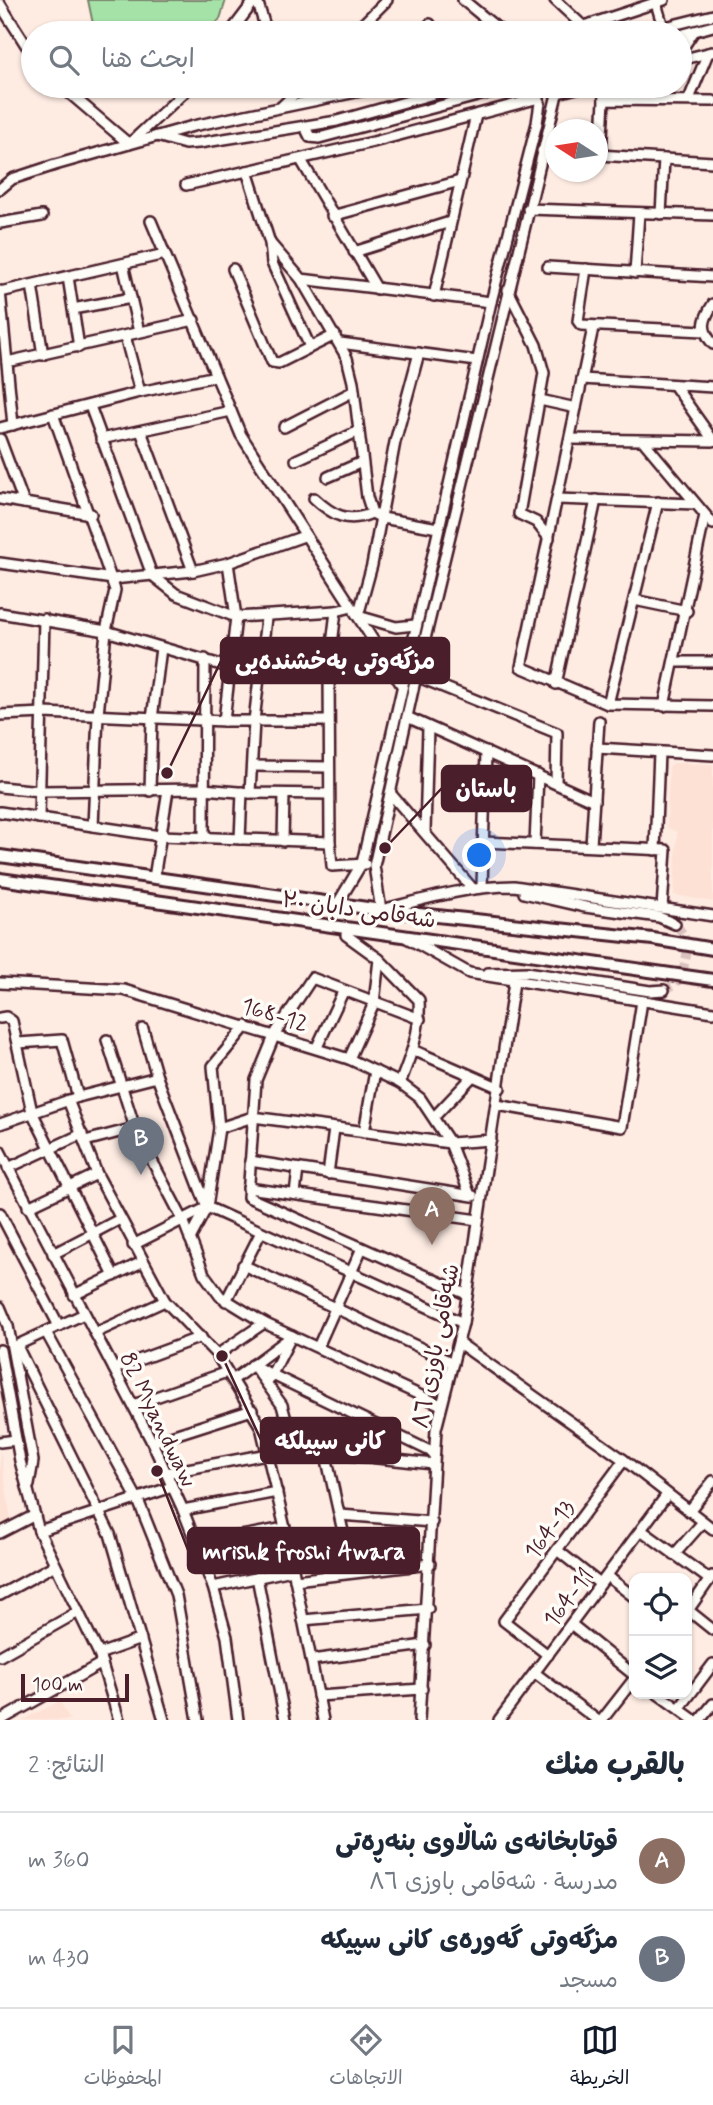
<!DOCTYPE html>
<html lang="ar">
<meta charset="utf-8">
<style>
body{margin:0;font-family:Mynerve,"Playpen Sans Arabic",sans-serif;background:#f2f2f3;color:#1f2937;direction:rtl}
.controls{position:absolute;right:21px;bottom:21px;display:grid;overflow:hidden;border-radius:14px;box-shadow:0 2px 5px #0004}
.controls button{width:63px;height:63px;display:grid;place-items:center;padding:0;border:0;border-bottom:2px solid #e0e1e3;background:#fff;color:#1f2937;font:35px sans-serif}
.compass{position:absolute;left:545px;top:119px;width:63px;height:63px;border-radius:50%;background:#fff;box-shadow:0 2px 5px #0004;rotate:282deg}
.scale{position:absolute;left:21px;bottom:18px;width:108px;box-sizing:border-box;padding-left:7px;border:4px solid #4a1f2b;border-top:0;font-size:19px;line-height:24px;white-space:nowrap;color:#4a1f2b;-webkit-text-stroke:5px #fdfcf7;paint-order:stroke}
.you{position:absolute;left:480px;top:856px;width:24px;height:24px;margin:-18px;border:5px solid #fff;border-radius:50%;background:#1a73e8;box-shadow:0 0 0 10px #1a73e833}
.badge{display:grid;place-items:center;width:46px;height:46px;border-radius:50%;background:#111827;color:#fff;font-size:23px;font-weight:700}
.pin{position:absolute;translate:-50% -58px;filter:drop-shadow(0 2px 4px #0008)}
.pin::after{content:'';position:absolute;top:37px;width:24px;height:21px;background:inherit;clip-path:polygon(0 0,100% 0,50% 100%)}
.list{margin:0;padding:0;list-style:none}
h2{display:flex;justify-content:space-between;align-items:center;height:91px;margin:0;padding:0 28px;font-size:30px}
h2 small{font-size:23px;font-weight:400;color:#747a83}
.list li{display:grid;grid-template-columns:46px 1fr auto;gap:21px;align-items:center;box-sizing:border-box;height:98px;padding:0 28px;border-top:2px solid #e0e1e3}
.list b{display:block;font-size:26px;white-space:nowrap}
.list p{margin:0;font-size:23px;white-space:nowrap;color:#747a83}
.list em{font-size:23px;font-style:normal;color:#747a83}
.icon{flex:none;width:38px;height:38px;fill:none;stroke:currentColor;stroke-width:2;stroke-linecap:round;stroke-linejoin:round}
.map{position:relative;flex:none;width:713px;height:1720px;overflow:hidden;direction:ltr}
.search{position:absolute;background:#fff;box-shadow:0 2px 5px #0004;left:21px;right:21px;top:21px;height:77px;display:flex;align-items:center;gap:18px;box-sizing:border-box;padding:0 24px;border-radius:38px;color:#747a83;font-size:26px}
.sheet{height:287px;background:#fff}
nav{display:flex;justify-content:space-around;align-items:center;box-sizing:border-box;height:98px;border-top:2px solid #e0e1e3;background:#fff;font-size:19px;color:#747a83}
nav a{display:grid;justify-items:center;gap:4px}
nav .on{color:#111827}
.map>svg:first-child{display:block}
.built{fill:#fee1d5}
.green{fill:#a5e2a8;stroke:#78806a;stroke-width:2}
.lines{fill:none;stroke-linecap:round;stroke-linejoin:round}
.minor-tunnel{stroke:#dac3be;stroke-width:9;stroke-dasharray:9 4.5;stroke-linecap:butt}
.minor-casing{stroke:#4a1f2b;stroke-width:14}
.major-casing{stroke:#4a1f2b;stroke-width:16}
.minor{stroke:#fdfcf7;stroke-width:9}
.major{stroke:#fdfcf7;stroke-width:10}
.labels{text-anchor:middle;stroke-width:7;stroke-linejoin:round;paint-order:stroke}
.street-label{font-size:23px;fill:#4a1f2b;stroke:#fdfcf7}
.leader{fill:none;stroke:#4a1f2b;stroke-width:2.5}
.callout-dot{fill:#4a1f2b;stroke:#fdfcf7;stroke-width:2.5}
.callout{fill:#4a1f2b;stroke:#4a1f2b;stroke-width:2.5}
.callout-label{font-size:24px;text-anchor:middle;font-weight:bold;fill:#fff}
</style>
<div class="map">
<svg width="713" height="1720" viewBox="0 0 713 1720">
<rect width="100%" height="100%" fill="#feece3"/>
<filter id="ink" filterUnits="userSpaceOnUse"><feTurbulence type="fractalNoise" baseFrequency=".0143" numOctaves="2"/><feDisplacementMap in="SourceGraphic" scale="14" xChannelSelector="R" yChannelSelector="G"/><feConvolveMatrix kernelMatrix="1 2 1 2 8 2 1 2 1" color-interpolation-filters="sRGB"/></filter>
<g filter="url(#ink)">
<g class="built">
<polygon points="673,763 713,764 713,902 674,895 677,832 669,829 667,825 669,767"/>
<polygon points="0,1448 11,1520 0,1526"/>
<polygon points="60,1701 70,1720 23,1720"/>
</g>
<polygon class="green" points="88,0 226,0 220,19 208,33 101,33 93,24"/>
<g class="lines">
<path class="minor-tunnel" d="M664 990 676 984C687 964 694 942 675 924"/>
<defs>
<g id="minor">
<polyline points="257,0 267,33"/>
<polyline points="463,0 503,33"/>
<polyline points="555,0 584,27"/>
<polyline points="656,3 663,27"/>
<polyline points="0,4 33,56"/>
<polyline points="230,33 255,0"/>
<polyline points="354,33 387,0"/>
<polyline points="422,33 430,24"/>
<polyline points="563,33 664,0"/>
<polyline points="641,33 713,15"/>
<polyline points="680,35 713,26"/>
<polyline points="680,52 694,31"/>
<polyline points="680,60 712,52"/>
<polyline points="61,86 129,144 191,86"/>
<path d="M559 86 416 676 374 866 381 910C425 899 468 886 514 886L713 916"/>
<polyline points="603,86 604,100"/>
<polyline points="558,93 584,86"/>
<polyline points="689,99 708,53"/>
<polyline points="282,106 303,86"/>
<polyline points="305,127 310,137 319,138 515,86"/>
<polyline points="157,136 185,144 199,143 337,121 462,86"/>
<polyline points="542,151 556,152"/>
<polyline points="598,155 713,162"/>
<polyline points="601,155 604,100 713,101"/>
<polyline points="301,160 377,289"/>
<polyline points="247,171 270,243 272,263 310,347"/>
<polyline points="186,185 373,142 539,98"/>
<polyline points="0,189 12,179 55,165 193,126 385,86"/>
<polyline points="528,209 713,215"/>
<polyline points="661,214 664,159"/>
<polyline points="332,216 460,181"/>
<polyline points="151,221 241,435 352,607 336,611 329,670 330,842 332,866 365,864"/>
<polyline points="0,223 42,216"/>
<polyline points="270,243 301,279 347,358 353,382 367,497 372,513 382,518 438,528"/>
<polyline points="354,252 450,222"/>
<polyline points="123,264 139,332"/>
<polyline points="548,267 713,277"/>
<polyline points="233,269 272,362 279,363 335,335"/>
<polyline points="586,269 578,321 581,325 704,331"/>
<polyline points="635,273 639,213"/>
<polyline points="68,277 79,347"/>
<polyline points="301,279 491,302"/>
<polyline points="32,285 43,355"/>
<polyline points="508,290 536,345 544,373 519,514 536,522 549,538"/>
<polyline points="0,291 13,425"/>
<polyline points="0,292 165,254"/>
<polyline points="434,296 476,115"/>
<path d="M713 304C703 320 700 329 713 344"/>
<polyline points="73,309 131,298"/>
<polyline points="593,328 521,667 608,704 713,706"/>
<polyline points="125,336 140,392"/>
<polyline points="340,343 477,361"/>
<polyline points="7,362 194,320"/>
<polyline points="582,379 713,387"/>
<polyline points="674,385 713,440"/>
<polyline points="540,400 576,408"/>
<polyline points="90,406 152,575 176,594 236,617 336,611"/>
<polyline points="53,414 115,590 106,631 98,715 93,826"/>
<polyline points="284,427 354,391"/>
<polyline points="0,428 140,392 216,376"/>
<polyline points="141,431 193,571"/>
<polyline points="0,439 24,503"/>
<polyline points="101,439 231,411"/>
<polyline points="570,439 713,441"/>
<polyline points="645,443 713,524"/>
<polyline points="296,460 359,431"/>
<polyline points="328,477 362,462"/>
<path d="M314 498C332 515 348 524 372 513"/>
<polyline points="0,499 91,514"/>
<polyline points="557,499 695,504"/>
<polyline points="0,563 113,579 193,571 228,563 304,536"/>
<polyline points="634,600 687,611"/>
<polyline points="355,612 401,684"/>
<polyline points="0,613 106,631 228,667 329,670"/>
<polyline points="358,616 372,565 395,442 419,353"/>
<polyline points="358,616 396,627 415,625"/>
<polyline points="674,662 713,662"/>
<polyline points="416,676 557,733 556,783"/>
<polyline points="556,684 596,500"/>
<polyline points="608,704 658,502"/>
<polyline points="664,706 705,515"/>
<polyline points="0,715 44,713 224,721 328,721"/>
<polyline points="407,717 594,801"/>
<polyline points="224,721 236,617 228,563"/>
<polyline points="597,748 713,755"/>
<polyline points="252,766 329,767"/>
<polyline points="0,787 41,791 203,789 250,793 329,794"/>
<polyline points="150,791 152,719 161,648"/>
<polyline points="250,793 254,721 266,618"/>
<polyline points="390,793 473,889"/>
<polyline points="0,812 160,836 330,842"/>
<polyline points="39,818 44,619"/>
<polyline points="425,832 428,727"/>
<polyline points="204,838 205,659"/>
<polyline points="240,839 242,792"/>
<polyline points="283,841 284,794"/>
<polyline points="482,842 666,850 662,908"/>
<polyline points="535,844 538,775"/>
<polyline points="591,845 599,721"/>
<polyline points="655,850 659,753"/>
<polyline points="154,878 168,790"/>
<polyline points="482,887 486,752"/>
<polyline points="524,893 585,907 659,917 675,924"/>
<polyline points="338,903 362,863 491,302 537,123 540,103 532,86"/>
<polyline points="347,929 346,935 379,959 374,1003 349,1059"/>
<polyline points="407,938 469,973 713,1012"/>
<path d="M379 959 419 1000C421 1030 411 1055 400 1083"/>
<polyline points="488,973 527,972 650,991 664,990"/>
<polyline points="0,983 124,990 349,1059 400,1083 420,1098 450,1143 470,1195"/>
<polyline points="0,1018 6,1017 12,1021 32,1112 114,1276"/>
<polyline points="420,1019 312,978 275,1034 256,1080 248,1197 466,1294"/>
<polyline points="143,1029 157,1077 207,1207 463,1323"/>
<polyline points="107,1040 135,1128 183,1220 204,1274 220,1296 264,1323 441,1405"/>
<polyline points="18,1043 62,1040 78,1097"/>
<polyline points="317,1047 343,992"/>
<polyline points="413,1050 500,1088"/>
<polyline points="68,1100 97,1174 165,1301 217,1355 261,1427 285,1528 323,1720"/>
<polyline points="497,1105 622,1127 642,1001"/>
<polyline points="435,1116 472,1077"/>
<polyline points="0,1124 78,1097 157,1077"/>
<polyline points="219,1128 253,1117 450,1143 491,1140"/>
<polyline points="364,1132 375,1071"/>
<polyline points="85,1141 135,1128"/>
<polyline points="0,1151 152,1442 183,1510 213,1587 227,1637 238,1720"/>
<polyline points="250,1161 473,1196"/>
<polyline points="8,1168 82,1134"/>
<polyline points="328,1174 334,1129"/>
<polyline points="248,1188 478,1220"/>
<polyline points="295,1194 298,1169"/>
<polyline points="28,1207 97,1174"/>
<polyline points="0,1213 59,1326"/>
<polyline points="190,1239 207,1207 219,1128 213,1066 246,1026"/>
<polyline points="133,1245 206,1208"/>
<polyline points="53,1254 120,1219"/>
<polyline points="243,1265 453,1363"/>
<polyline points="74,1295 142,1262"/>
<polyline points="226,1301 261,1232"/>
<polyline points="0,1307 8,1326 33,1461 29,1485"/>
<polyline points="46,1332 138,1500 176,1595 198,1720"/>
<polyline points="95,1333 165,1301"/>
<polyline points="459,1343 624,1460 713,1529"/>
<polyline points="17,1346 110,1534 164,1720"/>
<polyline points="13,1347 84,1314"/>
<polyline points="318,1347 362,1248"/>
<polyline points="0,1350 20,1461 39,1531 99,1654 119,1720"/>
<polyline points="217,1355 264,1323"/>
<polyline points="252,1365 434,1453"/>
<polyline points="114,1369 201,1337"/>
<polyline points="256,1369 282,1405 294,1449"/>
<polyline points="270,1378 291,1337"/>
<polyline points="234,1379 292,1336"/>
<polyline points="133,1405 227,1372"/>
<polyline points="0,1442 16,1440"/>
<polyline points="152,1442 252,1410"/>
<polyline points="325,1451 352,1572"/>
<polyline points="166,1473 294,1449 433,1464"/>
<polyline points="183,1510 277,1492"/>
<polyline points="689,1511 713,1481"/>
<polyline points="340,1515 432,1522"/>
<polyline points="641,1530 709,1579"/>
<polyline points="39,1531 172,1487"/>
<polyline points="0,1533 35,1515"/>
<polyline points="197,1544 285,1528"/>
<polyline points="557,1550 600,1584"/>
<polyline points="674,1555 703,1522"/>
<polyline points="607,1576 634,1597"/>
<polyline points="257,1577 285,1720"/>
<polyline points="295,1580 430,1564"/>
<polyline points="213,1587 292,1570"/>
<polyline points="0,1595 55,1565"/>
<polyline points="688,1610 713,1630"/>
<polyline points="687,1612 712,1576"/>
<polyline points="303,1620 428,1609"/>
<polyline points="571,1624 634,1675"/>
<polyline points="99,1654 141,1639"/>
<polyline points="548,1655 504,1621 624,1460"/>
<polyline points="0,1656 78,1612"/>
<polyline points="311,1660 425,1645"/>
<polyline points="535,1673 597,1720"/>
<polyline points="658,1694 694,1720"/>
<polyline points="318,1696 422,1689"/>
<polyline points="679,1709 713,1664"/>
<polyline points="1,1720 102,1663"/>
<polyline points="419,1720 436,1429 463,1323 514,982"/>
<polyline points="499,1720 666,1496"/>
<polyline points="602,1720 634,1679"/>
<polyline points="700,1720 713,1704"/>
</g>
<g id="major">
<polyline points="0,856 381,910 653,939 713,949"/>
<polyline points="0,879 713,980"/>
</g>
</defs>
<use href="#minor" class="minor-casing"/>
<use href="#major" class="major-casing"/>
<use href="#minor" class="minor"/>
<use href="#major" class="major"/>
</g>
</g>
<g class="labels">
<g class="street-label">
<text transform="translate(359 909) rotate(8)" y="8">شەقامی دابان ٣٠</text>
<text transform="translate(275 1014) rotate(17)" y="8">168-12</text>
<text transform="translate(435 1346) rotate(-79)" y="8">شەقامی باوزی ٨٦</text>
<text transform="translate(159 1419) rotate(64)" y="8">82 Myandwaw</text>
<text transform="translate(549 1529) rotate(-53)" y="8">164-13</text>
<text transform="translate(568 1597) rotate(-53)" y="8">164-11</text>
</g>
</g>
<path class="leader" d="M167 773L221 661M385 848L442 788M222 1356L261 1440M157 1471L188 1550"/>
<g class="callout-dot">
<circle cx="167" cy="773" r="7"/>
<circle cx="385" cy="848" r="7"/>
<circle cx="222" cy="1356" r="7"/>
<circle cx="157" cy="1471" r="7"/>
</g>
<g class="callout">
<rect x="221" y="638" width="228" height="45" rx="7"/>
<rect x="442" y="766" width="89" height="45" rx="7"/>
<rect x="261" y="1418" width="139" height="45" rx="7"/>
<rect x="188" y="1528" width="231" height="45" rx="7"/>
</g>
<g class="callout-label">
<text x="335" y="669">مزگەوتی بەخشندەیی</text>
<text x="486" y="797">باستان</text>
<text x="330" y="1449">کانی سپیلکە</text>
<text x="304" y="1559">mrishk froshi Awara</text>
</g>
</svg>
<div class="controls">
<button><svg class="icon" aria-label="locate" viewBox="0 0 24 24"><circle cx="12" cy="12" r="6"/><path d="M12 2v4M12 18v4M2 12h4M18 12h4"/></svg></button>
<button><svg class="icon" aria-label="layers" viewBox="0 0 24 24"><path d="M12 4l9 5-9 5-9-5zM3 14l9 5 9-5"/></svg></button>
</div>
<svg class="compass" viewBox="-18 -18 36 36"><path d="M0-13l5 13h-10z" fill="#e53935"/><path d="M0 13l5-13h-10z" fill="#747a83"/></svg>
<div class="scale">100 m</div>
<div class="you"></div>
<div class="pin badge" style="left:432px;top:1245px;background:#8d6e63">A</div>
<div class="pin badge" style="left:141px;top:1175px;background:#6b7280">B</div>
<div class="search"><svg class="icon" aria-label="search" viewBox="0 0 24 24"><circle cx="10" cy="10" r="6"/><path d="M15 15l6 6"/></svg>ابحث هنا</div>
</div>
<section class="sheet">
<h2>بالقرب منك<small>النتائج: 2</small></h2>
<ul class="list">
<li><span class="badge" style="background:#8d6e63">A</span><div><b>قوتابخانەی شاڵاوی بنەڕەتی</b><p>مدرسة · شەقامی باوزی ٨٦</p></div><em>360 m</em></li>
<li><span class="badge" style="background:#6b7280">B</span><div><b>مزگەوتی گەورەی کانی سپیکە</b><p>مسجد</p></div><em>430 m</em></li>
</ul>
</section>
<nav>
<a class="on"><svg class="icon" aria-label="map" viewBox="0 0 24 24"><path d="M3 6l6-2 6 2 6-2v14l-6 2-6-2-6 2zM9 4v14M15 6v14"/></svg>الخريطة</a>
<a><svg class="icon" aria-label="directions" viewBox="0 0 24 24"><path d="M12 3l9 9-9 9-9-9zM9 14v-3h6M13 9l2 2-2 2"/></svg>الاتجاهات</a>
<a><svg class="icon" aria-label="saved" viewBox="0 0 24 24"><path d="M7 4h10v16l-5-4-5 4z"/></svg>المحفوظات</a>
</nav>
